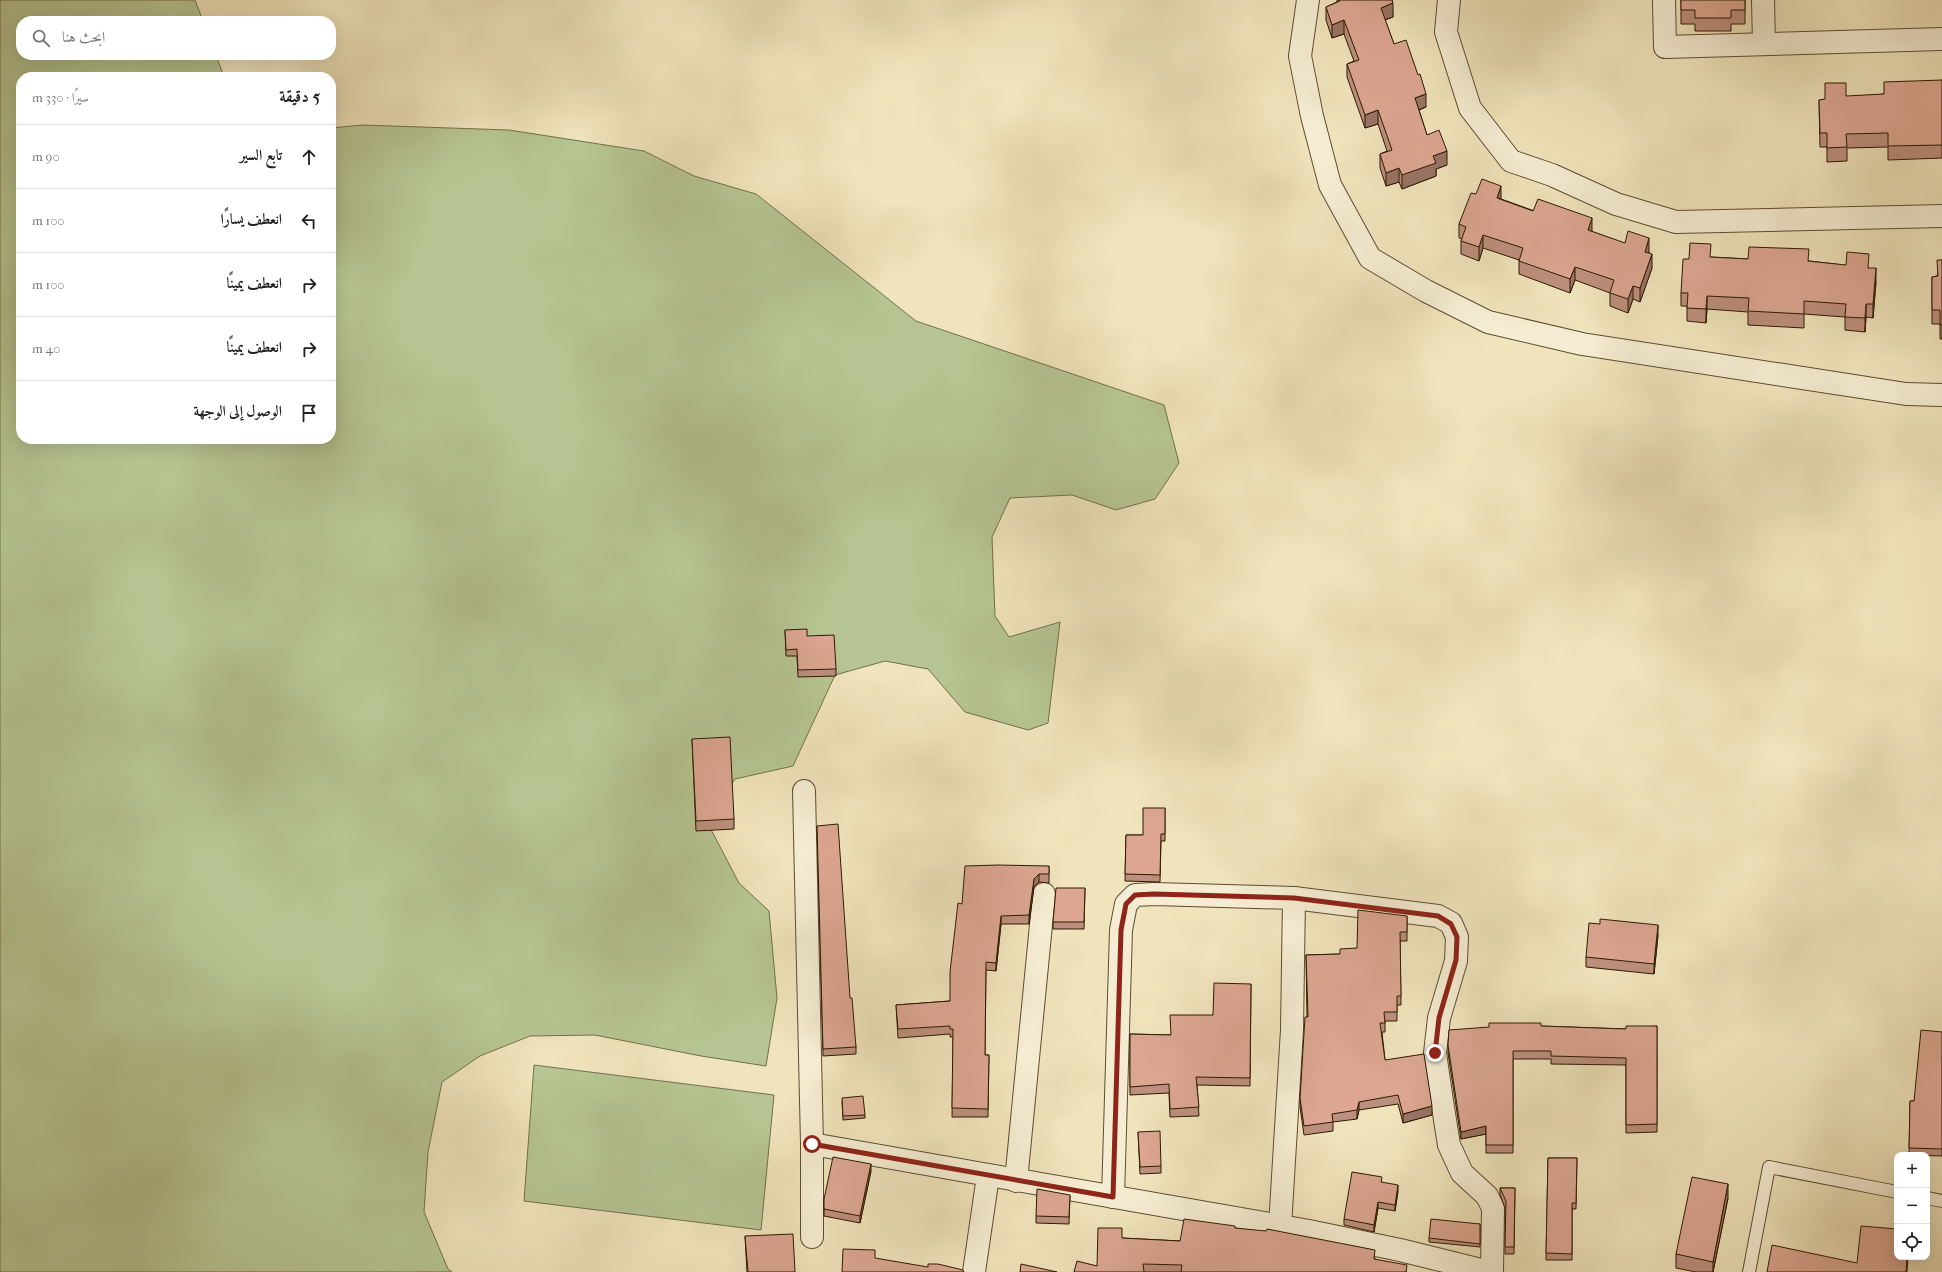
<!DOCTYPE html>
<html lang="ar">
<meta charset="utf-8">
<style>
body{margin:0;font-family:"IM FELL French Canon",Amiri,serif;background:#f2f2f2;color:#222;direction:rtl}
.controls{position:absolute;right:12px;bottom:12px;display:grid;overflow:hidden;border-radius:8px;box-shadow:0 4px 16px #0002}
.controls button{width:36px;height:36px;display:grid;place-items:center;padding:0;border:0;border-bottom:1px solid #e0e0e0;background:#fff;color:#222;font:20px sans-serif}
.stop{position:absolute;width:12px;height:12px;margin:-9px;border:3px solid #8f2418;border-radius:50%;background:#fff}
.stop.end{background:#8f2418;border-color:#fff;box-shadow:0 1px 4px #0008}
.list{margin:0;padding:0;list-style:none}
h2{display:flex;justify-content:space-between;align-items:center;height:52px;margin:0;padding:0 16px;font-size:17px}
h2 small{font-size:13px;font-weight:400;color:#767676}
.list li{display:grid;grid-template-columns:26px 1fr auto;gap:12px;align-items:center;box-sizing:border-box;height:64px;padding:0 16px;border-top:1px solid #e0e0e0}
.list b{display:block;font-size:15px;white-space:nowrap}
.list em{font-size:13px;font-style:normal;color:#767676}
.icon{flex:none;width:22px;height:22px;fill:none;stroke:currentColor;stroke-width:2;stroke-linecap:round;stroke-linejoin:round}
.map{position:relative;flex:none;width:1942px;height:1272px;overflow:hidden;direction:ltr}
.search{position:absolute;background:#fff;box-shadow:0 4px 16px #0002;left:16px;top:16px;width:320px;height:44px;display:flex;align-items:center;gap:10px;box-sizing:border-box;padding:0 14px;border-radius:16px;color:#767676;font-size:15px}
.panel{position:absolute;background:#fff;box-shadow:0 4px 16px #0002;left:16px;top:72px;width:320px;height:372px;border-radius:16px;direction:rtl}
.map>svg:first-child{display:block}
.green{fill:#b6c593;stroke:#72704a}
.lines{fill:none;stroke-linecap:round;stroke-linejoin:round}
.service-casing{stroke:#5e4c2f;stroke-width:14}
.minor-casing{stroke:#5e4c2f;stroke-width:24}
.tertiary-casing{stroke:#5e4c2f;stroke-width:24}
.service{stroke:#f5edd3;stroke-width:12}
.minor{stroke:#f5edd3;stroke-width:22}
.tertiary{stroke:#f5edd3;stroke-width:22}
.wall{fill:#bd8f7e;stroke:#2d1a00}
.shaded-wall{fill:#9a7466;stroke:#2d1a00}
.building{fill:#dca692;stroke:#2d1a00}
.route{stroke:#8f2418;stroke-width:5}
</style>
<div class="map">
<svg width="1942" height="1272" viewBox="0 0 1942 1272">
<rect width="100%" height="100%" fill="#f0e4bc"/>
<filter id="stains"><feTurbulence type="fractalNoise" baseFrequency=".005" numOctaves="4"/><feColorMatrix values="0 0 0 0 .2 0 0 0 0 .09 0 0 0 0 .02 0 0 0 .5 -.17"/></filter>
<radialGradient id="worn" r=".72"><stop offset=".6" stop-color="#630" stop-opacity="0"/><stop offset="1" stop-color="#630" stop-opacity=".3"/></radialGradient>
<g class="green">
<polygon points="0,0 195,0 203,21 21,21 21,55 216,55 224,77 21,77 21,439 331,439 331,128 362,125 509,130 644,151 694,176 756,194 916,321 1164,405 1179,463 1155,499 1116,510 1072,495 1010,498 992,537 995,616 1009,637 1060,622 1048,723 1028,730 965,712 928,669 885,661 835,675 793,766 735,779 707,822 739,883 769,911 777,998 766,1066 701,1056 595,1035 530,1036 480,1056 442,1082 428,1152 424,1212 448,1269 452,1272 0,1272"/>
<polygon points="534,1065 774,1095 761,1230 524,1201"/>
</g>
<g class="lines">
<defs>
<g id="service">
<polyline points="1927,1198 1942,1201"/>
<polyline points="1749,1272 1769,1167 1897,1192"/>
</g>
<g id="minor">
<polyline points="1449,0 1446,32 1470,108 1511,161 1552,175 1616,204 1676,222 1942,216"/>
<polyline points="1664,0 1665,47 1942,39"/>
<polyline points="1763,0 1764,44"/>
<polyline points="804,791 812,1144 812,1237"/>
<polyline points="812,1144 1309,1231 1400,1250 1489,1272"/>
<polyline points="1016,1181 1044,894"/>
<polyline points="1113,1197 1121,930 1126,904 1135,895 1154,894 1294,898 1438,916 1451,923 1457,937 1456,961 1439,1018 1435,1053 1442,1101 1449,1145 1462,1173 1487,1196 1493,1208 1492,1272"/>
<polyline points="1280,1226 1292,1030 1294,898"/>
<polyline points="974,1272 988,1176"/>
</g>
<polyline id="tertiary" points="1308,0 1300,56 1312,116 1330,185 1370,258 1426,291 1488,322 1582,344 1906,394 1942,395"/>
</defs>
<use href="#service" class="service-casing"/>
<use href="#minor" class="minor-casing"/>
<use href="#tertiary" class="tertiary-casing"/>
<use href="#service" class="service"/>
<use href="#minor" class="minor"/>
<use href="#tertiary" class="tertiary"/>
</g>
<g class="wall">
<polygon points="1337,0 1392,0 1393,17 1385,20 1394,44 1426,107 1419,110 1427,135 1447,165 1436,169 1436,176 1402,189 1399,182 1386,186 1380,168 1380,154 1387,151 1378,124 1365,128 1347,77 1347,64 1354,61 1344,34 1332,38 1326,20 1326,7 1337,2"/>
<polygon points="1681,0 1745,0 1745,24 1731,24 1731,31 1695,31 1695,24 1681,24"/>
<polygon points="1942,80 1942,158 1888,160 1888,147 1847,148 1847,161 1827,162 1827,147 1820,147 1819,100 1884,94"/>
<polygon points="1476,194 1501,199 1649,252 1649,253 1652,268 1640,302 1633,299 1628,313 1610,306 1610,293 1575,280 1570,293 1519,274 1519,260 1483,248 1479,261 1461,254 1461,241 1462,239 1459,238 1459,224"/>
<polygon points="1711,257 1748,259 1809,261 1869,268 1876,282 1873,318 1866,317 1865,332 1845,330 1845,317 1804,314 1804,328 1748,325 1748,312 1707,309 1706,323 1687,321 1687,306 1681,306 1681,293"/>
<polygon points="1942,260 1942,339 1940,339 1940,324 1932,324 1932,277 1937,276"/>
<polygon points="785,630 807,636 836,669 836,676 798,677 797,656 786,656"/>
<polygon points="692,739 734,819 734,829 696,831"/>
<polygon points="1165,808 1165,841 1161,841 1160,882 1125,881 1126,835 1143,835"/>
<polygon points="817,826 856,1047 856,1054 823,1056"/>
<polygon points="1049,866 1049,883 1039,882 1034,887 1029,924 1001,924 996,971 986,970 985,1055 989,1055 988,1117 952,1117 953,1037 950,1037 950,1034 898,1038 896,1005 950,1001 962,904"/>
<polygon points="1085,888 1084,929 1053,929 1053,922"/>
<polygon points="1407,916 1407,941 1400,941 1401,1005 1397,1005 1397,1021 1385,1021 1385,1032 1382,1032 1385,1060 1432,1115 1403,1123 1398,1104 1359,1110 1357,1119 1333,1122 1333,1131 1304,1135 1300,1107 1300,1098 1307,1017 1306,955 1340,954 1357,948"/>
<polygon points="1658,935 1654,974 1586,967 1586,957"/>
<polygon points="1251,984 1250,1086 1197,1085 1199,1116 1170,1117 1169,1093 1130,1095 1130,1034 1171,1035 1213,1015"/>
<polygon points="1541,1026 1626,1029 1657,1026 1657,1132 1626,1133 1626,1065 1551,1064 1551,1059 1513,1059 1513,1153 1486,1153 1486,1134 1461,1139 1448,1053 1448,1045"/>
<polygon points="1942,1032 1942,1156 1909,1155 1910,1101 1914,1101"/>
<polygon points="842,1101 865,1115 865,1118 843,1120"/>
<polygon points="1138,1132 1161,1166 1161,1173 1140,1174"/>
<polygon points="1548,1158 1577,1158 1576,1209 1572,1209 1572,1260 1546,1260"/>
<polygon points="871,1171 860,1223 824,1216 824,1199"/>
<polygon points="1382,1182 1398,1191 1395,1211 1378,1208 1374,1232 1344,1225 1344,1219"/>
<polygon points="1500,1188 1515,1188 1514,1254 1505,1254 1505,1208 1500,1195"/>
<polygon points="1070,1195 1069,1224 1036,1223 1036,1216"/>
<polygon points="1728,1198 1713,1272 1696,1272 1676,1268 1676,1254"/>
<polygon points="1480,1224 1480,1247 1429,1242 1429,1238"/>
<polygon points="1235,1228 1375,1258 1375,1260 1407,1272 1144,1272 1097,1266 1122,1238 1180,1241"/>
<polygon points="745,1236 795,1272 747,1272"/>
</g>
<g class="shaded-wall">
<polygon points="1393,3 1393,17 1381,21 1381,8"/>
<polygon points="1344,20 1344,34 1332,38 1332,25"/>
<polygon points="1426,94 1426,107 1415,111 1415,98"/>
<polygon points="1378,110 1378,124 1365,128 1365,115"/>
<polygon points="1447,151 1447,165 1436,169 1436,176 1402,189 1402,175 1433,156"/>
<polygon points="1399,168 1399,182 1386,186 1386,173"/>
<polygon points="1501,186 1501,199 1497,198"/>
<polygon points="1592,218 1592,232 1588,230"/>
<polygon points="1483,235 1483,248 1479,261 1479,247"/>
<polygon points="1649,238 1649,252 1645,265 1645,252"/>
<polygon points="1652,254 1652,268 1640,302 1640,288"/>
<polygon points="1575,267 1575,280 1570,293 1570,279"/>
<polygon points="1876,268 1876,282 1873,318 1873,304"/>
<polygon points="1633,286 1633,299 1628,313 1628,299"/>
<polygon points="1707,296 1707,309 1706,323 1706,309"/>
<polygon points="1866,304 1866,317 1865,332 1865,318"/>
<polygon points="1039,874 1039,882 1034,887 1029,924 1029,915 1034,879"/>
<polygon points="1001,916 1001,924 996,971 996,963"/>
<polygon points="1658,925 1658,935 1654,974 1654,964"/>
<polygon points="1359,1102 1359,1110 1357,1119 1357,1110"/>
<polygon points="1432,1106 1432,1115 1403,1123 1403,1114"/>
<polygon points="1486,1126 1486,1134 1461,1139 1461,1132"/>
<polygon points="871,1164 871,1171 860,1223 860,1216"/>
<polygon points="1728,1184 1728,1198 1713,1272 1713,1262"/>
<polygon points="1398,1185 1398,1191 1395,1211 1395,1205"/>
<polygon points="1378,1202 1378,1208 1374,1232 1374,1225"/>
<polygon points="1907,1257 1908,1257 1907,1272 1906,1272"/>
</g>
<g class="building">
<polygon points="1339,0 1392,0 1393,3 1381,8 1394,44 1406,40 1418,75 1420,74 1426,94 1415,98 1427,135 1439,130 1447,151 1433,156 1436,163 1402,175 1399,168 1386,173 1380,154 1392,150 1378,110 1365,115 1347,64 1359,60 1344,20 1332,25 1326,7 1340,1"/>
<polygon points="1681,0 1745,0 1745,10 1731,10 1731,18 1695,18 1695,10 1681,10"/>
<polygon points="1942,80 1942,145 1888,146 1888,133 1846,134 1847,147 1827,148 1827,133 1820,133 1819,100 1825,99 1825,83 1846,83 1846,96 1884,94 1884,82"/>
<polygon points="1482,179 1501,186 1497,198 1533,211 1538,199 1592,218 1588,230 1625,243 1628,231 1649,238 1645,252 1652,254 1640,288 1633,286 1628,299 1610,293 1614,280 1575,267 1570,279 1519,261 1523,248 1483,235 1479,247 1461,241 1466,227 1459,224 1471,193 1476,194"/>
<polygon points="1690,243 1711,244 1710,257 1748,259 1749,247 1809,249 1808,261 1846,265 1847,252 1869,254 1868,268 1876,268 1873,304 1866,304 1865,318 1845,317 1846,304 1804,301 1804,314 1748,311 1749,298 1707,296 1706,309 1687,308 1688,293 1681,293 1683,259 1689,259"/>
<polygon points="1937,260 1942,260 1942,325 1940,325 1940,310 1932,310 1932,277 1938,276"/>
<polygon points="807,629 807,636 834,635 836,669 798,670 797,649 786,650 785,630"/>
<polygon points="730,737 734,819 696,821 692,739"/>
<polygon points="1143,808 1165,808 1165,834 1161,834 1160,875 1125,874 1126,835 1143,835"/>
<polygon points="838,824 850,998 852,998 856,1047 823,1049 817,826"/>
<polygon points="998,865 1049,866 1049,874 1039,874 1034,879 1029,915 1001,916 996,963 986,962 985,1055 989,1055 988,1109 952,1108 953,1029 950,1029 950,1026 898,1029 896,1005 950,1001 950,972 958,903 962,904 965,866"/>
<polygon points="1056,888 1085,888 1084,922 1053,922"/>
<polygon points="1358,910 1407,916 1407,932 1400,932 1401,996 1397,996 1397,1012 1384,1012 1385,1023 1380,1023 1385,1060 1424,1054 1432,1106 1403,1114 1398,1095 1359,1102 1357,1110 1332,1114 1333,1122 1304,1126 1300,1098 1305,1017 1308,1017 1306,955 1340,954 1340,949 1357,948"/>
<polygon points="1600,919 1658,925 1654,964 1586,957 1589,923 1600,924"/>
<polygon points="1214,983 1251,984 1250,1078 1196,1077 1199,1107 1170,1109 1169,1084 1130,1087 1130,1034 1171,1035 1170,1015 1213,1015"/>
<polygon points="1489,1023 1541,1023 1541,1026 1626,1029 1626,1026 1657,1026 1657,1124 1626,1125 1626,1058 1551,1056 1551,1051 1513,1051 1513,1145 1486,1145 1486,1126 1461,1132 1448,1045 1449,1030 1489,1027"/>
<polygon points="1921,1030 1942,1032 1942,1149 1909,1148 1910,1101 1914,1101"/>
<polygon points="863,1096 865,1115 843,1116 842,1098"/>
<polygon points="1160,1131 1161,1166 1140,1167 1138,1132"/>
<polygon points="833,1157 871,1164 860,1216 824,1209 824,1199"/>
<polygon points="1548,1158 1577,1158 1576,1203 1572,1203 1572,1254 1546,1253"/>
<polygon points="1352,1172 1382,1177 1381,1182 1398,1185 1395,1205 1378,1202 1374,1225 1344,1219"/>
<polygon points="1692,1177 1728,1184 1713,1262 1676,1254"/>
<polygon points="1500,1188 1515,1188 1514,1247 1505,1247 1506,1201"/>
<polygon points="1037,1189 1070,1195 1069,1217 1036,1216"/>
<polygon points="1184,1219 1235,1226 1235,1228 1266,1231 1267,1229 1375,1250 1374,1259 1407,1265 1406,1272 1181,1272 1182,1265 1143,1264 1144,1272 1074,1272 1077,1261 1097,1266 1098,1228 1122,1228 1122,1238 1180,1241"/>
<polygon points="1431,1219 1480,1224 1480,1244 1429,1238"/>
<polygon points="1861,1226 1897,1229 1897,1257 1907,1257 1906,1272 1767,1272 1772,1245 1857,1263"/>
<polygon points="793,1234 795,1272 748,1272 745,1236"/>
<polygon points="843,1249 875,1250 875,1258 928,1267 928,1264 938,1264 963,1270 964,1272 842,1272"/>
<polygon points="1021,1264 1057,1272 1020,1272"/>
</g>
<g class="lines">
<polyline class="route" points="812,1144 1113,1197 1121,930 1126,904 1135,895 1154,894 1294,898 1438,916 1451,924 1457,937 1456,960 1439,1018 1435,1053"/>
</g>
<rect width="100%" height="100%" filter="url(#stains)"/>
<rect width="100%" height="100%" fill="url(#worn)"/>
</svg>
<div class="controls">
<button>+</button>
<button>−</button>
<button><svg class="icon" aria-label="locate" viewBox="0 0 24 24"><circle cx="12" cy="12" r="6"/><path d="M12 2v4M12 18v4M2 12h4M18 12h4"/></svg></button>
</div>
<div class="stop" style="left:812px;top:1144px"></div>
<div class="stop end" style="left:1435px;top:1053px"></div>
<div class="search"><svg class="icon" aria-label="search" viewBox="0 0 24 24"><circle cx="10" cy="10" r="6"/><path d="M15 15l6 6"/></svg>ابحث هنا</div>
<section class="panel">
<h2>5 دقيقة<small>سيرًا · 330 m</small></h2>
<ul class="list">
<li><svg class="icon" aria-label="ahead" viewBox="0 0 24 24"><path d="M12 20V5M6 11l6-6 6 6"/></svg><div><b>تابع السير</b></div><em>90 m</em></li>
<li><svg class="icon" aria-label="left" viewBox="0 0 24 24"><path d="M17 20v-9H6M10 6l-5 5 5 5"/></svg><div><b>انعطف يسارًا</b></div><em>100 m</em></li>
<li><svg class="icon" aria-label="right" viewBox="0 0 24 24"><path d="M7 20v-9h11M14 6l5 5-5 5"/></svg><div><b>انعطف يمينًا</b></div><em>100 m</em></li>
<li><svg class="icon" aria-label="right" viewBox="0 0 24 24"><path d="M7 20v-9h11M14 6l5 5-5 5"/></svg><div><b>انعطف يمينًا</b></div><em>40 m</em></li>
<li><svg class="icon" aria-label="arrive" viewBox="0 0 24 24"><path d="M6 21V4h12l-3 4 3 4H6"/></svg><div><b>الوصول إلى الوجهة</b></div></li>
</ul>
</section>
</div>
